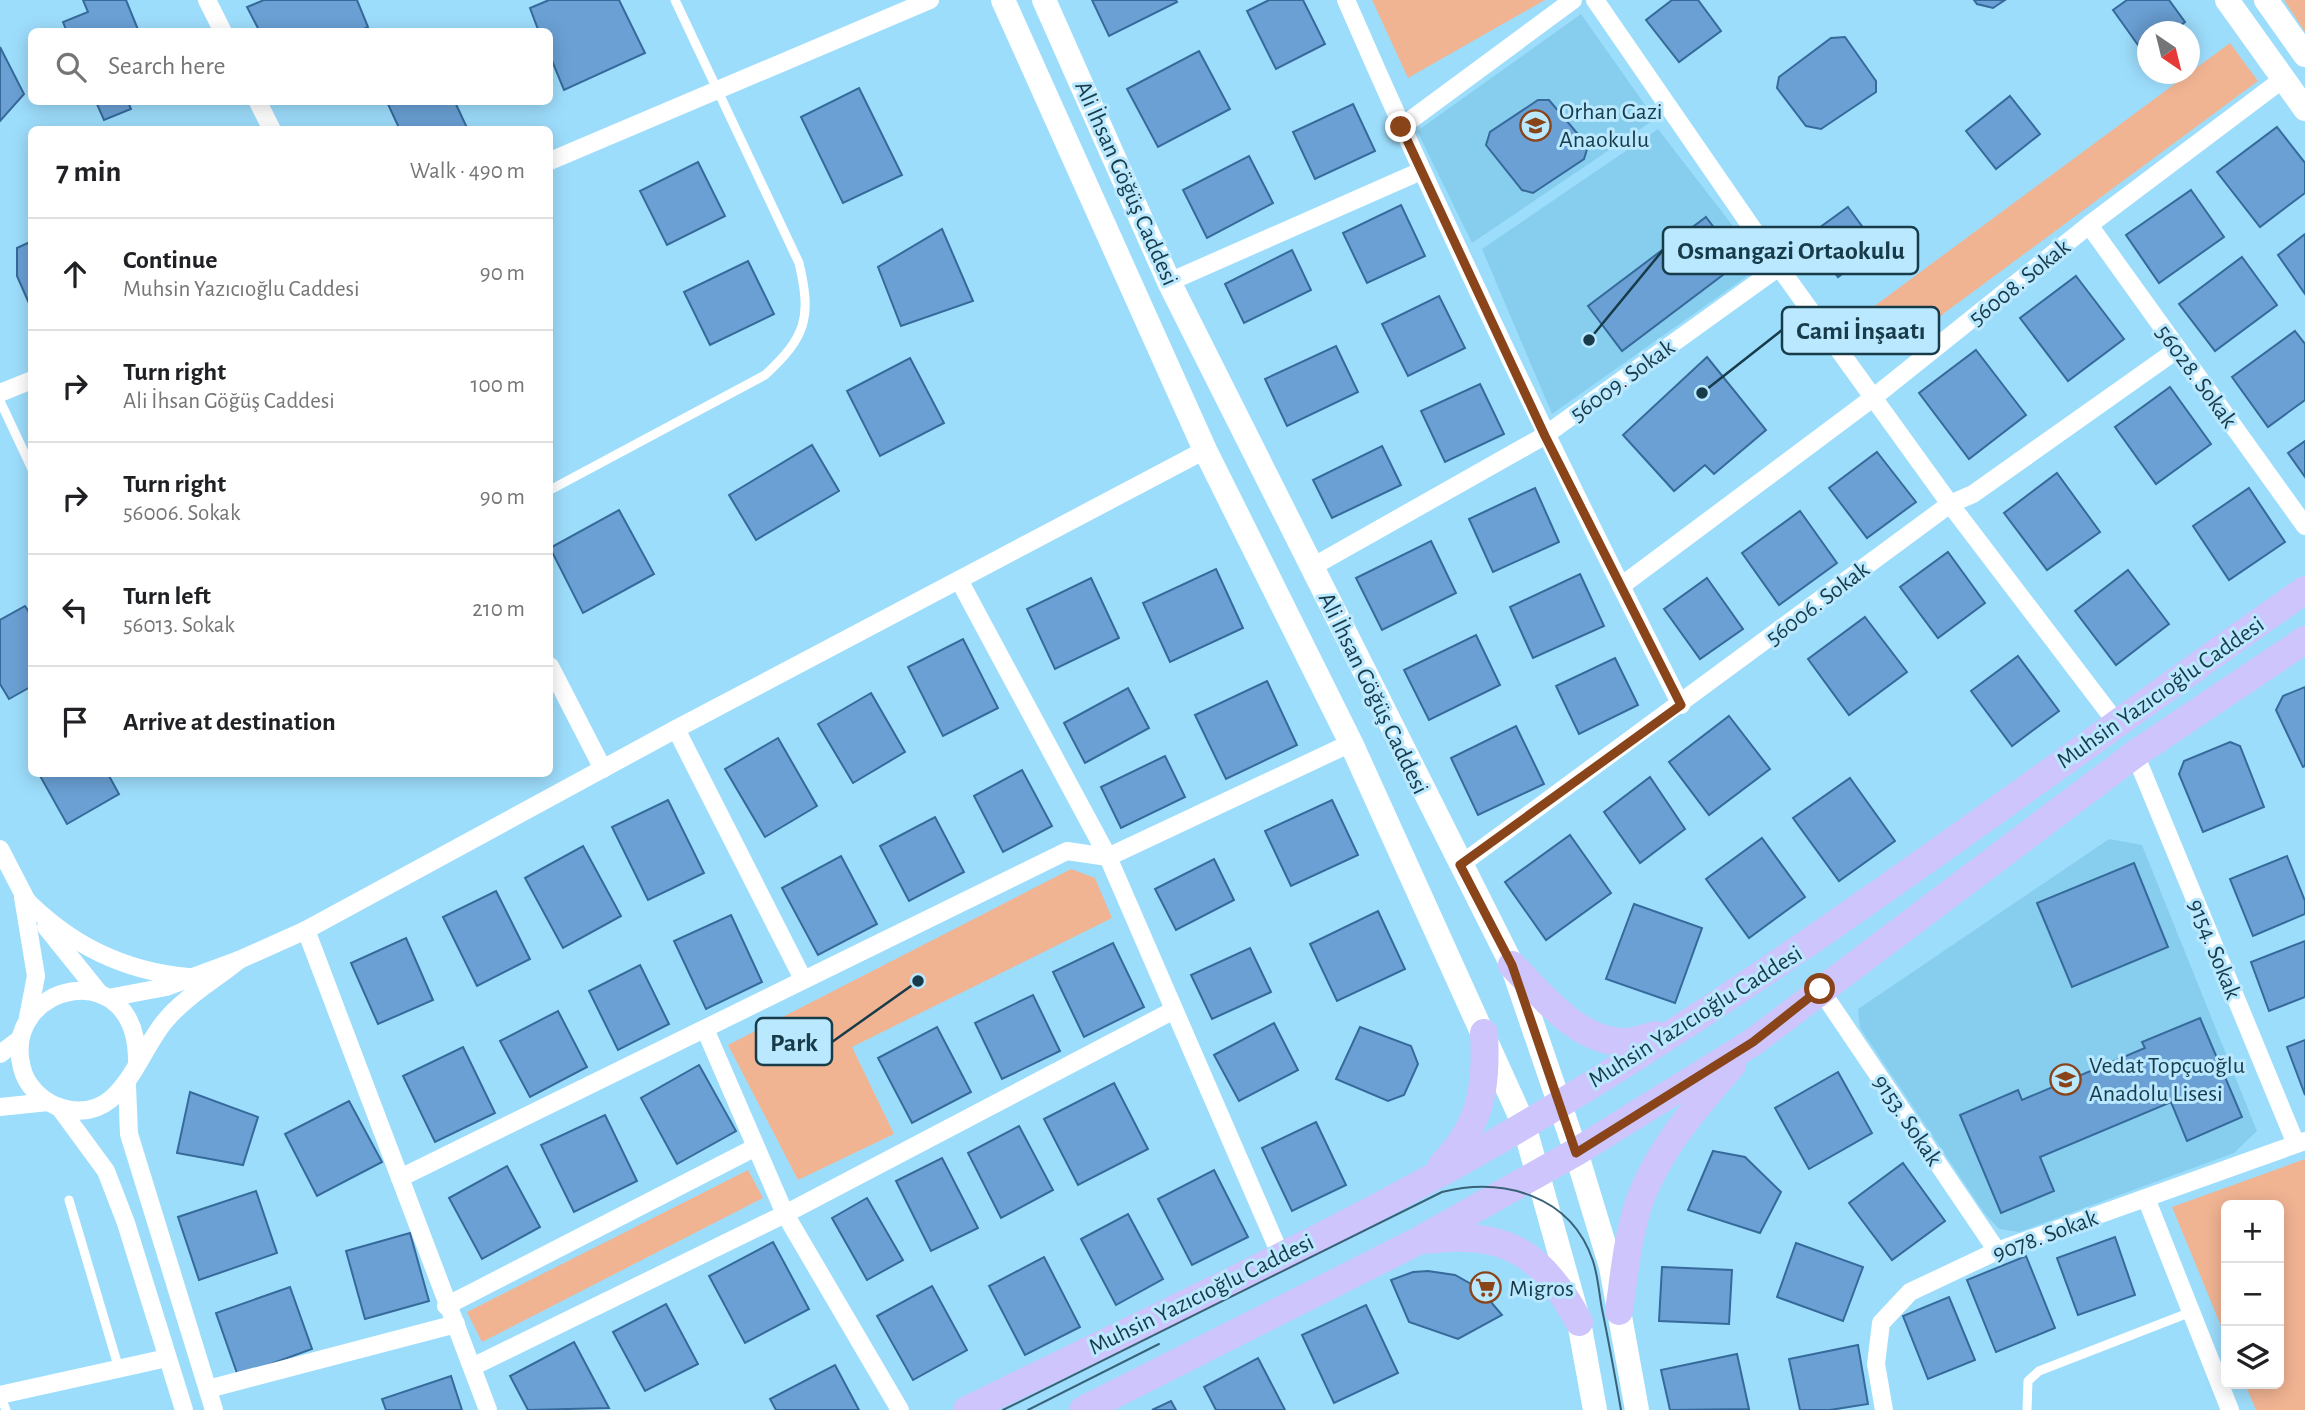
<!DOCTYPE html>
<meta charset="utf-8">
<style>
body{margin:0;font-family:"Alegreya Sans",sans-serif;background:#f2f2f2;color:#202124}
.controls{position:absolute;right:21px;bottom:21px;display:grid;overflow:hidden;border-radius:10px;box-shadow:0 4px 18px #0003}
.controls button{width:63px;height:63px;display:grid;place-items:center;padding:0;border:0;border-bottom:2px solid #e0e0e0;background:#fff;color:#202124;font:35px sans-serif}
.compass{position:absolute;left:2137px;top:21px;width:63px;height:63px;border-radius:50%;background:#fff;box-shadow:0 4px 18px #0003;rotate:145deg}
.stop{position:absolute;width:21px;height:21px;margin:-16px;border:5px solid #89441a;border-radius:50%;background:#fff}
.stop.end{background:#89441a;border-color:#fff;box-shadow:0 2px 7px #0008}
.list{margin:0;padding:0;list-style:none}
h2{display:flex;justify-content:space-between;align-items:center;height:91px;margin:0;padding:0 28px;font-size:30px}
h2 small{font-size:23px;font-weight:400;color:#757577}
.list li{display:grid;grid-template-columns:46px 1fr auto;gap:21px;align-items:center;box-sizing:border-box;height:112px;padding:0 28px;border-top:2px solid #e0e0e0}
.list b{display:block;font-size:26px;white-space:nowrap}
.list p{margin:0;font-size:23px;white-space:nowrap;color:#757577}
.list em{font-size:23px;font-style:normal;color:#757577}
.icon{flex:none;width:38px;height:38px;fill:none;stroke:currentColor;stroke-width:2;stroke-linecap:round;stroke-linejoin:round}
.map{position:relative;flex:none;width:2305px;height:1410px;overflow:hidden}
.search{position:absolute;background:#fff;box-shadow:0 4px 18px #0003;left:28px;top:28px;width:525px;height:77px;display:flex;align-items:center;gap:18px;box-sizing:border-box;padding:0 24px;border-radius:10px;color:#757577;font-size:26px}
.panel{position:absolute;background:#fff;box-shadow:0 4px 18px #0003;left:28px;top:126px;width:525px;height:651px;border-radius:10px}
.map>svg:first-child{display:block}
.built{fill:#87ceee}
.green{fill:#f1b493}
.building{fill:#6aa0d4;stroke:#356a9b;stroke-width:2}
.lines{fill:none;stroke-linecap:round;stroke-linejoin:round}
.lane{stroke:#fff;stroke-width:9}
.street{stroke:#fff;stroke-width:18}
.secondary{stroke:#fff;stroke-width:24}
.primary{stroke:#cdc5fb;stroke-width:28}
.tram{stroke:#386275;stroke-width:2}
.route{stroke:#89441a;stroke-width:9}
.labels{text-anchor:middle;stroke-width:6;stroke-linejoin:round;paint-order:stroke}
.poi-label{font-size:24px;fill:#183b4a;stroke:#b9e8ff;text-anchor:start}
.street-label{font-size:24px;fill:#183b4a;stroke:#b9e8ff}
.leader{fill:none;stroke:#183b4a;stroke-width:2.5}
.callout-dot{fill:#183b4a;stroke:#b9e8ff;stroke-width:2.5}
.callout{fill:#b9e8ff;stroke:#183b4a;stroke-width:2.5}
.callout-label{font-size:26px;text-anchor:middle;font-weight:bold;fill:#183b4a}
</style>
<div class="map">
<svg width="2305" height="1410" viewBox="0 0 2305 1410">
<rect width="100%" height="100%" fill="#9dddfc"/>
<g class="built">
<polygon points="1581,14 1655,119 1472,243 1417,131"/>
<polygon points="1658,129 1763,265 1552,414 1482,249"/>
<polygon points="2109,839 2142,845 2257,1131 2234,1153 2019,1232 1999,1229 1985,1214 1860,1028 1858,1009"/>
</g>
<g class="green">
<polygon points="1372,0 1545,0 1408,78"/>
<polygon points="2284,0 2305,0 2305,32"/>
<polygon points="2230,43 2258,81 1893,351 1865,313"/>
<polygon points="1071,869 1095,878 1112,918 852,1047 894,1134 798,1180 728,1045"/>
<polygon points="2305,1159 2305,1410 2256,1410 2245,1384 2279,1384 2279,1205 2226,1205 2226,1338 2172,1207"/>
<polygon points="748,1170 763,1198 482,1342 467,1312"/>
</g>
<g class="building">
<polygon points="83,0 126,0 139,32 67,32 63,22 88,12"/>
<polygon points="264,0 357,0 368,27 357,32 260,32 247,7"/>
<polygon points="549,0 619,0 645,53 564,90 550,56 550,32 539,32 530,8"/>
<polygon points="1092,0 1176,0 1177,2 1109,36"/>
<polygon points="1269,0 1303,0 1325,44 1276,69 1247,11"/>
<polygon points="1672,0 1698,0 1721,31 1679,62 1646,20"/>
<polygon points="1974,0 2005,0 1993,8 1977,4"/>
<polygon points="2127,0 2169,0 2185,22 2172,32 2148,32 2148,49 2143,52 2113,10"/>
<polygon points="1845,37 1876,81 1876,92 1821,129 1806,126 1777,88 1779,77 1831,38"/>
<polygon points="0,47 24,94 0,121"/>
<polygon points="1199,51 1230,109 1158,147 1127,89"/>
<polygon points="859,88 902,175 843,203 801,117"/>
<polygon points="2010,96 2040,134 1996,169 1966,131"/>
<polygon points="1538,100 1549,100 1588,146 1584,159 1533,193 1522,190 1486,145 1490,132"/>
<polygon points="96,102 128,102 131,109 104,120"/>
<polygon points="387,102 455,102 468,130 400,130"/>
<polygon points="1353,104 1375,151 1315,179 1293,132"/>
<polygon points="2277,127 2305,163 2305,193 2260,227 2217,172"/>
<polygon points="1249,156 1273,203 1207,238 1183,190"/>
<polygon points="698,162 725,216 667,245 640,191"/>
<polygon points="2191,190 2224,237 2159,283 2126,235"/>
<polygon points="1401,205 1425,256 1367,283 1343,233"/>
<polygon points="1848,207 1878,248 1838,277 1808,236"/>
<polygon points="1706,217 1740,262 1622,351 1588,306"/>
<polygon points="942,229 973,301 901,326 878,267"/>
<polygon points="2305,234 2305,294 2278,255"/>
<polygon points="32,241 32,310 17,276 17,248"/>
<polygon points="1292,250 1311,290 1244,323 1225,284"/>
<polygon points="2242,257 2277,305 2215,351 2179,304"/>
<polygon points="748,261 774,314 710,345 684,292"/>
<polygon points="2076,276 2124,339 2068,381 2020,318"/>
<polygon points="1439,296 1465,348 1408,376 1382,324"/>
<polygon points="2295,331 2305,344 2305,400 2268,427 2232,377"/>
<polygon points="1336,346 1358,392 1287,426 1265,379"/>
<polygon points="1976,350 2026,415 1969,459 1919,393"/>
<polygon points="1707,357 1766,430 1714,474 1705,465 1674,491 1623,435"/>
<polygon points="910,358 944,423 880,456 847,391"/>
<polygon points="1480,384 1504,434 1445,462 1421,411"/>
<polygon points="2170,387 2211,444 2156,484 2115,427"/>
<polygon points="2305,441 2305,477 2288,453"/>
<polygon points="812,445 839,491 756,540 729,495"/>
<polygon points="1382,446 1401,485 1332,518 1313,480"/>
<polygon points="1877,452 1916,502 1867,538 1829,488"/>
<polygon points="2057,473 2100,532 2047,570 2004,513"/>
<polygon points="1535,488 1559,542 1493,572 1469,519"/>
<polygon points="2249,488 2285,542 2229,580 2193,526"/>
<polygon points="619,510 654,574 583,613 550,548"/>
<polygon points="1800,511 1837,563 1779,605 1742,553"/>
<polygon points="1431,541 1456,593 1382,630 1356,578"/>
<polygon points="1948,552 1985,603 1938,638 1900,587"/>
<polygon points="1216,569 1243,628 1170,662 1143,603"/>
<polygon points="2128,570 2169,624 2116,665 2075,611"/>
<polygon points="1580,574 1604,626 1533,658 1510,607"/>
<polygon points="1091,578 1119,638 1055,669 1027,609"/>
<polygon points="1707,578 1743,629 1700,659 1664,609"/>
<polygon points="25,606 32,617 32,686 9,699 0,684 0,620"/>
<polygon points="1865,617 1907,672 1849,715 1808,659"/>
<polygon points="1476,635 1500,685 1429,720 1404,670"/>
<polygon points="963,639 998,708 943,736 908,667"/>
<polygon points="2018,656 2059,711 2012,746 1971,691"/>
<polygon points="1615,658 1638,705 1579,734 1556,686"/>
<polygon points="1267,681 1297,745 1226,779 1195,715"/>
<polygon points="2305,687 2305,766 2303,767 2276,710 2283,696"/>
<polygon points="1128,688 1149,728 1085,763 1064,723"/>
<polygon points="871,693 905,752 853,783 818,724"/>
<polygon points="1729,716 1770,769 1709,815 1669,762"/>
<polygon points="1516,726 1544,784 1478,815 1451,758"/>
<polygon points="778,738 817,806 765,837 725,769"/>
<polygon points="2230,742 2240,746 2264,807 2203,832 2179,774 2184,761"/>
<polygon points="1165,756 1185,797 1121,828 1101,787"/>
<polygon points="1022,770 1052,826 1003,852 974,796"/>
<polygon points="39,774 108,774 119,794 67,824"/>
<polygon points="1650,777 1685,829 1640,863 1604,812"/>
<polygon points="1850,778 1895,841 1839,881 1793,818"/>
<polygon points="668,800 704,873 648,900 612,827"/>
<polygon points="1332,800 1358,855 1291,886 1265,831"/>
<polygon points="935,817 964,872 909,901 880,846"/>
<polygon points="1570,835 1611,893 1546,940 1505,882"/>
<polygon points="1762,838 1805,897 1749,938 1706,879"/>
<polygon points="583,846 621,916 563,948 525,878"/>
<polygon points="841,856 877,924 818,955 782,888"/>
<polygon points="2287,856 2305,901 2305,914 2253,936 2230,879"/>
<polygon points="1214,859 1234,900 1176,930 1155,889"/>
<polygon points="2134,863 2168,947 2072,987 2037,903"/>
<polygon points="496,891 530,959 477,986 443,917"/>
<polygon points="1634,904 1702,928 1675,1003 1606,979"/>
<polygon points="1378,911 1405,969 1337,1001 1310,944"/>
<polygon points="731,915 762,982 706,1009 674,941"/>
<polygon points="406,938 433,1000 378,1024 351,963"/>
<polygon points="2305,941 2305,997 2269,1011 2251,962"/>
<polygon points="1113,943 1144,1007 1084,1037 1053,972"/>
<polygon points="1250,948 1271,992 1212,1019 1191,975"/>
<polygon points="640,965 669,1024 618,1050 589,991"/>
<polygon points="1033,995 1060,1051 1002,1079 975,1023"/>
<polygon points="558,1011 587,1067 530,1097 500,1041"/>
<polygon points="2200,1018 2242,1117 2187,1141 2171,1102 2040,1157 2054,1191 2001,1213 1960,1115 2018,1090 2022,1100 2145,1048 2142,1042"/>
<polygon points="1274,1023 1298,1070 1239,1101 1214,1055"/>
<polygon points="937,1027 971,1092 912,1123 878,1058"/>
<polygon points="1360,1027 1411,1046 1418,1064 1404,1095 1388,1101 1336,1079"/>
<polygon points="2305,1040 2305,1095 2287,1047"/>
<polygon points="463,1047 495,1113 435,1142 403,1076"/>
<polygon points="699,1065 736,1131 677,1164 641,1098"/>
<polygon points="1838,1072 1872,1133 1809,1169 1775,1108"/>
<polygon points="1114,1083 1148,1149 1078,1185 1044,1119"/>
<polygon points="190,1092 258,1117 243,1165 177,1153"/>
<polygon points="349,1101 382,1162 317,1196 285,1134"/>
<polygon points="605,1115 637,1181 574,1212 541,1145"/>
<polygon points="1316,1122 1346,1185 1292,1211 1262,1148"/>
<polygon points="1019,1126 1053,1190 1001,1218 968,1153"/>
<polygon points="1713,1151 1745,1157 1781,1192 1760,1233 1688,1210"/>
<polygon points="942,1158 978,1228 931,1251 896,1181"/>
<polygon points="1903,1163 1945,1221 1892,1260 1849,1203"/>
<polygon points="507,1166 540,1227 482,1259 449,1198"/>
<polygon points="1214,1170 1248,1237 1192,1265 1158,1199"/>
<polygon points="256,1191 277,1253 199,1280 178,1217"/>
<polygon points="867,1198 903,1260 867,1280 832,1218"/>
<polygon points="1128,1214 1163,1279 1116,1305 1081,1239"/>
<polygon points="410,1233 429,1301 365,1319 346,1251"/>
<polygon points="2115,1237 2135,1295 2078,1315 2057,1258"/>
<polygon points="773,1242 809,1309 745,1343 709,1276"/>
<polygon points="1796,1243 1863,1267 1843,1321 1777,1297"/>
<polygon points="2026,1256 2055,1328 1996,1352 1967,1280"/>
<polygon points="1044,1257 1080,1327 1025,1355 989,1286"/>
<polygon points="1662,1267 1732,1270 1729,1324 1659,1321"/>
<polygon points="1428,1271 1455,1275 1480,1289 1502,1315 1458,1339 1409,1322 1391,1280 1413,1272"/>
<polygon points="932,1286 967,1350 913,1380 877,1316"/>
<polygon points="290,1287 312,1349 238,1376 216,1313"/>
<polygon points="1949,1297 1975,1360 1928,1379 1903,1316"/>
<polygon points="666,1304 698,1364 645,1391 613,1332"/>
<polygon points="1366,1305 1398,1373 1334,1403 1302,1335"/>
<polygon points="574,1342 609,1408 528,1410 510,1376"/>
<polygon points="1858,1345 1868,1404 1830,1410 1800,1410 1789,1359"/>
<polygon points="1737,1354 1749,1409 1670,1410 1661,1370"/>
<polygon points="1258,1358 1285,1410 1216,1410 1204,1387"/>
<polygon points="835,1365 859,1410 776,1410 770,1399"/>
<polygon points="451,1376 462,1410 386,1410 382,1399"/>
<polygon points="1171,1401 1176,1410 1152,1410"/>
</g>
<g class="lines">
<g class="lane">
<polyline points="0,401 32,469"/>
<path d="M550 490 765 375C806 337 812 318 799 263L675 0"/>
<polyline points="69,1200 119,1369"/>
<polyline points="0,1395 6,1410"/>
<polyline points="2027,1410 2028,1381 2039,1371 2191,1312"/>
</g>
<g class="street">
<polyline points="207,0 223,32"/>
<path d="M1346 0C1450 239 1563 473 1681 705"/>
<polyline points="1595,0 1779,267 1950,504 2116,722"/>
<polyline points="258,102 272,130"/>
<polyline points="1401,127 1573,0"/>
<polyline points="550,161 930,0"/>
<polyline points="2089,225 2305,526"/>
<polyline points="1169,282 1421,171"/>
<polyline points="0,393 32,380"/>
<polyline points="1312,567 1544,436 1779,267"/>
<polyline points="959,580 1108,857 1281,1256"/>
<polyline points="1621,586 1874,397 2089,225 2283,79"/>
<polyline points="550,666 603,769"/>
<polyline points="676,729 803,979"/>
<polyline points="2135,754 2296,1144"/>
<polyline points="0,849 29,905"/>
<polyline points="1460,865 1950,504 1973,494 2178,349"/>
<path d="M23 897C69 944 122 971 188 977"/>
<polyline points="23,897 36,976 28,1017"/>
<polyline points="46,927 100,994"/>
<polyline points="239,960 306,930"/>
<polyline points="1820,989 1997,1251"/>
<path d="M108 998 166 987 239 960C216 979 185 997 165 1021 135 1057 120 1130 56 1106 40 1099 26 1085 22 1068 0 984 138 950 137 1062"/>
<polyline points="705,1029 785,1214 900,1410"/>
<polyline points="0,1054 20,1039"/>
<polyline points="127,1086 129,1134 214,1410"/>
<polyline points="0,1107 48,1102"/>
<polyline points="59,1107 106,1171 126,1223 184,1410"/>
<polyline points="400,1178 1067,851 1108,857 1351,743"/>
<polyline points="2146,1198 2230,1410"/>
<polyline points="446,1306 754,1148"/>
<polyline points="472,1367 785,1214 1174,1010"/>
<polyline points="208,1389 456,1324"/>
<polyline points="0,1395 167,1358"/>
<polyline points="488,1410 306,930 676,729 1205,450"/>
<polyline points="1884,1410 1876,1364 1881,1323 1910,1292 1997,1251 2305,1141"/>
</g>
<g class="secondary">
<polyline points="1003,0 1205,450 1351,743 1524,1125 1579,1322 1595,1410"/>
<polyline points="1044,0 1169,282 1512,965 1576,1152 1611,1267 1637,1410"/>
<polyline points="2227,0 2305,109"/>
<polyline points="2266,0 2305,55"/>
</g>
<g class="primary">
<path d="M1512 965C1542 995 1577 1041 1623 1042 1633 1043 1646 1037 1656 1035"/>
<path d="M1442 1165C1481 1126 1487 1087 1484 1033"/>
<path d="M1428 1240C1505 1229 1544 1255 1579 1322"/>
<path d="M1619 1311C1624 1277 1627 1242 1637 1209 1654 1154 1696 1107 1732 1065"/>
<path d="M967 1410C1153 1318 1344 1232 1523 1126 1795 965 2046 771 2305 590"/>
<polyline points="1083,1410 1418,1241 1576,1152 1753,1042 2135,754 2305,640"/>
</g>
<g class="tram">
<path d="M1003 1410 1442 1192C1503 1177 1571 1195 1593 1261 1598 1276 1599 1293 1602 1309 1609 1343 1615 1376 1621 1410"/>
<polyline points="1028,1410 1159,1344"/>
</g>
</g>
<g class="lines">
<polyline class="route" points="1401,127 1545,436 1681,705 1460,865 1512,965 1576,1153 1753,1042 1820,989"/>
</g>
<defs>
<symbol id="school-ring" viewBox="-11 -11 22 22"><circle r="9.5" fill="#b9e8ff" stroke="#89441a" stroke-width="1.5"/><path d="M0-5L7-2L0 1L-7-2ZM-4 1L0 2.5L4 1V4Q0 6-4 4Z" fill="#89441a"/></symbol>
<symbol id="supermarket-ring" viewBox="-11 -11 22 22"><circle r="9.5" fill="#b9e8ff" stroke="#89441a" stroke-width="1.5"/><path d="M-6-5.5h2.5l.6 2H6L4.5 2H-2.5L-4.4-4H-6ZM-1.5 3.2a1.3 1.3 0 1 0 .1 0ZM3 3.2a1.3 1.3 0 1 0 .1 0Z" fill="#89441a"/></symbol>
</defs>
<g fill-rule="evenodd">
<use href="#school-ring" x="1518" y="108" width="35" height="35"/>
<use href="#school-ring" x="2048" y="1062" width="35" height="35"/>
<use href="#supermarket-ring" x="1468" y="1270" width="35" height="35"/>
</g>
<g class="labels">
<g class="poi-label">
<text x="1559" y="119">Orhan Gazi<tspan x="1559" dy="28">Anaokulu</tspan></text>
<text x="2089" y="1073">Vedat Topçuoğlu<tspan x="2089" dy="28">Anadolu Lisesi</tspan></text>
<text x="1509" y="1296">Migros</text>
</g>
<g class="street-label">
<text transform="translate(1127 183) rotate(66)" y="8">Ali İhsan Göğüş Caddesi</text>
<text transform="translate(2019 282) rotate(-39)" y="8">56008. Sokak</text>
<text transform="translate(2197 376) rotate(54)" y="8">56028. Sokak</text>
<text transform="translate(1622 380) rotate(-36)" y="8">56009. Sokak</text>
<text transform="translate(1817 603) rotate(-37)" y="8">56006. Sokak</text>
<text transform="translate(2160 692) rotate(-35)" y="8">Muhsin Yazıcıoğlu Caddesi</text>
<text transform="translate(1374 693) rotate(64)" y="8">Ali İhsan Göğüş Caddesi</text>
<text transform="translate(2215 949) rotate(68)" y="8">9154. Sokak</text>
<text transform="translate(1695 1016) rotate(-32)" y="8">Muhsin Yazıcıoğlu Caddesi</text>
<text transform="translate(1908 1120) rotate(56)" y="8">9153. Sokak</text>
<text transform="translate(2045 1235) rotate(-20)" y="8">9078. Sokak</text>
<text transform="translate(1201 1294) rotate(-26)" y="8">Muhsin Yazıcıoğlu Caddesi</text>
</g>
</g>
<path class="leader" d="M1589 340L1663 250M1702 393L1782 330M918 981L832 1042"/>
<g class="callout-dot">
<circle cx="1589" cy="340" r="7"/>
<circle cx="1702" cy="393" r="7"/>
<circle cx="918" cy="981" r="7"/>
</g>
<g class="callout">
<rect x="1663" y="227" width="255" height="47" rx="7"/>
<rect x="1782" y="307" width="157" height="47" rx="7"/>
<rect x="756" y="1018" width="76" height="47" rx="7"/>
</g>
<g class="callout-label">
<text x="1791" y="259">Osmangazi Ortaokulu</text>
<text x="1861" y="339">Cami İnşaatı</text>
<text x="794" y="1051">Park</text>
</g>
</svg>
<div class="controls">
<button>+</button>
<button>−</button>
<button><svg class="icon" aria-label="layers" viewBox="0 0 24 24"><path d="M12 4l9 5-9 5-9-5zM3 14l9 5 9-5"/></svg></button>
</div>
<svg class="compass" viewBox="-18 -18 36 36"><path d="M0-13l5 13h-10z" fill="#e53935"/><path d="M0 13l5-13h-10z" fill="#757577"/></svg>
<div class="stop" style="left:1820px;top:989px"></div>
<div class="stop end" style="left:1401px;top:127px"></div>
<div class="search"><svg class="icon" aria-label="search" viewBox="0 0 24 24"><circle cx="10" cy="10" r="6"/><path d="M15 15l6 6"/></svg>Search here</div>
<section class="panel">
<h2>7 min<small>Walk · 490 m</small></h2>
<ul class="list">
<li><svg class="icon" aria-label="ahead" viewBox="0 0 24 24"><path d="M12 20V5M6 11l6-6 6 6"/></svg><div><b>Continue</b><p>Muhsin Yazıcıoğlu Caddesi</p></div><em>90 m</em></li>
<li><svg class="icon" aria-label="right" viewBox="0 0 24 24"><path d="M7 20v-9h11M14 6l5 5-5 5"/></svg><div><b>Turn right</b><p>Ali İhsan Göğüş Caddesi</p></div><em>100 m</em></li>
<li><svg class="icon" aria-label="right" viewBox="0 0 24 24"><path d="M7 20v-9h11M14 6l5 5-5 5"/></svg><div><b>Turn right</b><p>56006. Sokak</p></div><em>90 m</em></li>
<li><svg class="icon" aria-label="left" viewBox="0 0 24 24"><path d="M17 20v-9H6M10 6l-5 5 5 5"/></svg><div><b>Turn left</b><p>56013. Sokak</p></div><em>210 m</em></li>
<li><svg class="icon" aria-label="arrive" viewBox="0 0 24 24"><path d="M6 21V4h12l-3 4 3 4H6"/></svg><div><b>Arrive at destination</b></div></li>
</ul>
</section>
</div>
